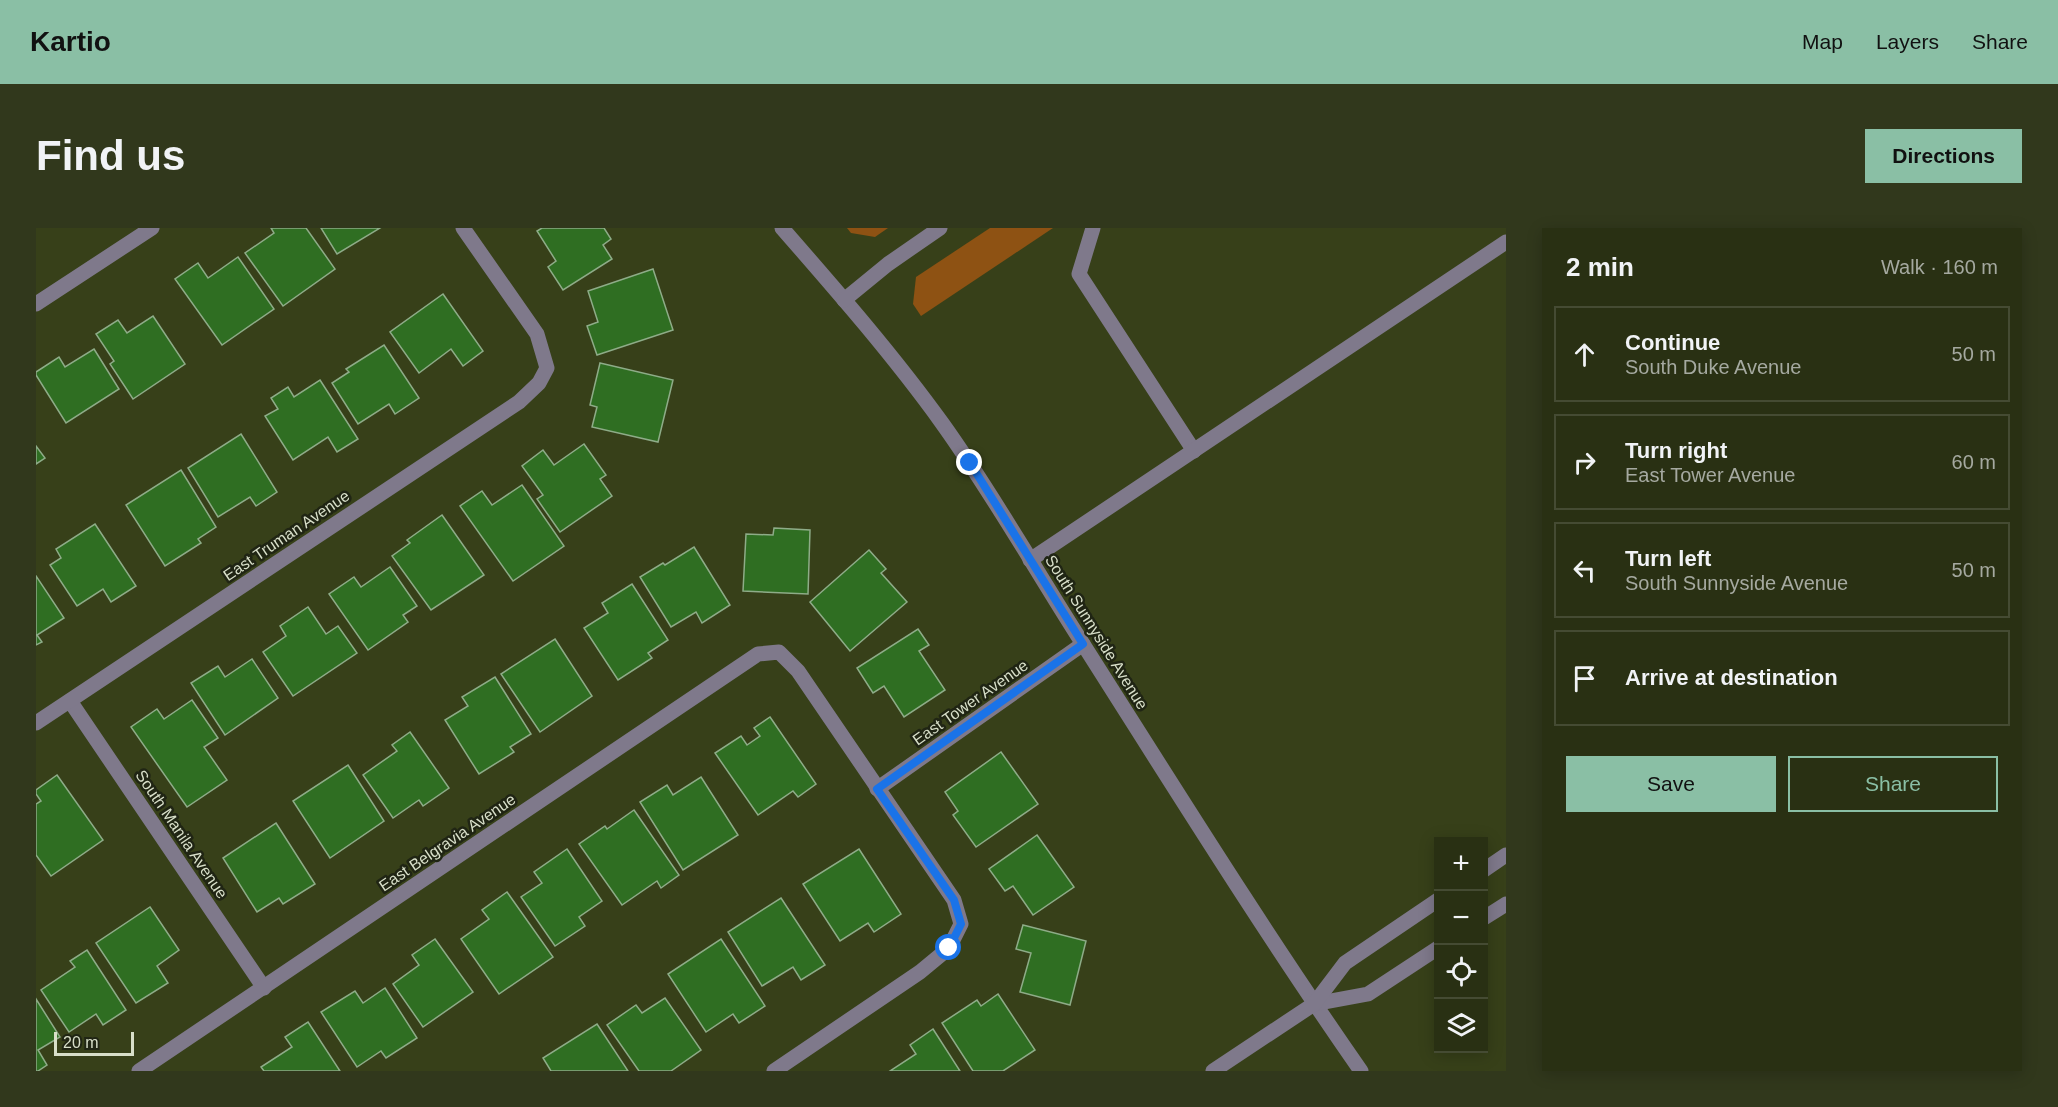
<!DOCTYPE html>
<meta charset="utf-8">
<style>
body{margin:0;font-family:Helvetica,sans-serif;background:#31381c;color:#f1f3f6}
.controls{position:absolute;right:18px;bottom:18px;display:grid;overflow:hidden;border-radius:0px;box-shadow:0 3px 15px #0003}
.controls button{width:54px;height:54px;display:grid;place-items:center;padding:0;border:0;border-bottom:2px solid #454b33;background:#293013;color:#f1f3f6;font:30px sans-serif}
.scale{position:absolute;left:18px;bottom:15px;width:80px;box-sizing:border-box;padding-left:6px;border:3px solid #d8dfc9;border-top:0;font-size:16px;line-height:21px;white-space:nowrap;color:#d8dfc9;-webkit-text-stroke:4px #202514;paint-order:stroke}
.stop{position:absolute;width:18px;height:18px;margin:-14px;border:4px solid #1a73e8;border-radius:50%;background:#fff}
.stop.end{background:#1a73e8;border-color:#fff;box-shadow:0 2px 6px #0008}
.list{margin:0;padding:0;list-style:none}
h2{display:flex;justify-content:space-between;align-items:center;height:78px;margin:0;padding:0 24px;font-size:26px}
h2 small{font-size:20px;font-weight:400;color:#a5a9a0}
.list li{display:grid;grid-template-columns:39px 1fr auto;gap:18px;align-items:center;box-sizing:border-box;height:96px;margin:0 12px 12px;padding:0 12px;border:2px solid #454b33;border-radius:0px}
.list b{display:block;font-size:22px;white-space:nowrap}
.list p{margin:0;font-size:20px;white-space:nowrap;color:#a5a9a0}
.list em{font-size:20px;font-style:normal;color:#a5a9a0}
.actions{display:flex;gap:12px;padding:18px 24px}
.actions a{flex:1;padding:14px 0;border:2px solid #8abfa5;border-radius:0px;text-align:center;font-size:21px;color:#8abfa5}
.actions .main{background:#8abfa5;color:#111}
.icon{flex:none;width:33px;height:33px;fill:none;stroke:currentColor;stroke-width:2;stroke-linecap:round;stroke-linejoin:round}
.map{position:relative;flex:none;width:1470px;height:843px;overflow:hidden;border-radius:0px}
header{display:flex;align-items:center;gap:36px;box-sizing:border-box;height:84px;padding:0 30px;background:#8abfa5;color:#111}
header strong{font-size:28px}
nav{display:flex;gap:33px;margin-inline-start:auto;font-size:21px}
.intro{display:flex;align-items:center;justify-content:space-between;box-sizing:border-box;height:144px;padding:0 36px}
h1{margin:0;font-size:42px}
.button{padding:15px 27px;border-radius:0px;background:#8abfa5;color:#111;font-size:21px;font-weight:700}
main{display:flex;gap:36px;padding:0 36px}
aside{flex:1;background:#293013;border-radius:0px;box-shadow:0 3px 15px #0003}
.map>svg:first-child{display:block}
.green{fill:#8e5213}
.building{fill:#2f6e22;stroke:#8eac88;stroke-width:1.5}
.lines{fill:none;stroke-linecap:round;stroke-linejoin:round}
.minor{stroke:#7f798b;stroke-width:15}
.route{stroke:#1a73e8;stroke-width:8}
.labels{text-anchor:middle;stroke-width:5;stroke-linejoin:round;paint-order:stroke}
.street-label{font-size:16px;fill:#d8dfc9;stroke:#202514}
</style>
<header>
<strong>Kartio</strong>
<nav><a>Map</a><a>Layers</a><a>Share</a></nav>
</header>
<div class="intro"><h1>Find us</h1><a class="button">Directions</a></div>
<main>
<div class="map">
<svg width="1470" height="843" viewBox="0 0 1470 843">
<rect width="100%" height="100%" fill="#374019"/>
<g class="green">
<polygon points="811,0 852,0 839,9 815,5"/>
<polygon points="954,0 1017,0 885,88 877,76 880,49"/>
</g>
<g class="building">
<polygon points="235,0 270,0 299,41 247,78 209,25 238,5"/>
<polygon points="285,0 344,0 301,26"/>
<polygon points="506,0 568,0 575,11 567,17 576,31 527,62 512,39 520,33 501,3"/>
<polygon points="202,29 238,81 186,117 139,51 162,35 172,50"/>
<polygon points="617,41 637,102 561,127 551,98 562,94 552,63"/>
<polygon points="407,66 447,123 427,138 415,121 383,145 354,104"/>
<polygon points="117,88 149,136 97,171 74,136 78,133 60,106 82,92 91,105"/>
<polygon points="348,117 383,170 359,186 353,176 322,196 296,155 313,144 310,141"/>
<polygon points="58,121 83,161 30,195 0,147 0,144 23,129 29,139"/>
<polygon points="564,135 637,152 622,214 556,199 561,179 554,177"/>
<polygon points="284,152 322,211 301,224 292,209 257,232 229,188 242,181 235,170 252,159 258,169"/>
<polygon points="205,206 241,264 220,278 214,269 182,289 152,240"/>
<polygon points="548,216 570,247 564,251 576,268 524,304 501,271 507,267 486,238 507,222 518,237"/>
<polygon points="0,218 9,230 0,236"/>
<polygon points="145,242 180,299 162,311 165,315 129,338 90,277"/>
<polygon points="486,257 528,318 477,353 424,278 446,263 456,277"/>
<polygon points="406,287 448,347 395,382 356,328 374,315 371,312"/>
<polygon points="59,296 100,358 75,374 67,361 41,378 14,337 25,330 20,321"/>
<polygon points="738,300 774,302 772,366 707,363 710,306 737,307"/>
<polygon points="658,319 694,377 666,395 660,384 635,399 604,349 627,335 629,337"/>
<polygon points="833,322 850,341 845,345 871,374 814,423 774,374"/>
<polygon points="354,339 381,378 367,387 372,394 332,422 293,366 318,349 325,359"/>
<polygon points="0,348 28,390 1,407 6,414 0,417"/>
<polygon points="596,356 632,412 612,425 616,430 582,452 548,400 572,385 566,375"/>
<polygon points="272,379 290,406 302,398 321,425 257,468 227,424 250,408 244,398"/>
<polygon points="882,401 893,417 883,423 909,462 868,489 848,458 837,465 821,440"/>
<polygon points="519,411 556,468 504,504 465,446"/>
<polygon points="216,431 242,470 189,507 155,455 182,438 189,449"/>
<polygon points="459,449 495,506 474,519 478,524 443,546 409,492 432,478 426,469"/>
<polygon points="156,472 182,510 168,519 191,552 151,579 95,499 121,481 128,491"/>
<polygon points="734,489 780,556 762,569 757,563 722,587 679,525 705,508 711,517 724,508 718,500"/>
<polygon points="374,504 413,560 387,578 383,572 357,590 327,547 361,523 356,517"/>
<polygon points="965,524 1002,576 940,619 917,587 922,583 909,564"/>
<polygon points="312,537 348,593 294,630 257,573"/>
<polygon points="21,547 67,612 15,648 0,627 0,576 5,573 0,566 0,562"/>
<polygon points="665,549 702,607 647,642 604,574 631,557 637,567"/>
<polygon points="598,582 643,647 625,660 621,653 586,677 543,616 569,598 571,601"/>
<polygon points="240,595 279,656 247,676 243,670 221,684 187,630"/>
<polygon points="1001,607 1038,659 997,687 977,658 969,663 953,641"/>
<polygon points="531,621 566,673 543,689 549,698 519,718 485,669 506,655 498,644"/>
<polygon points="823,621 865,686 838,704 832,695 804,713 767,656"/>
<polygon points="471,664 517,729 463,766 425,711 453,691 446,682"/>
<polygon points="745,670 789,737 765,752 757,739 726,758 692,704"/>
<polygon points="114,679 143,722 121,738 132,755 100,775 60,715"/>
<polygon points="987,697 1050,713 1034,777 984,764 995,725 980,721"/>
<polygon points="399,711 437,764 387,799 357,756 383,737 376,727"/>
<polygon points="685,711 729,778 703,795 697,786 670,804 632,746"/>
<polygon points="51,722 90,782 67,797 60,786 33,804 5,762 39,739 34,733"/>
<polygon points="349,760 381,810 350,830 345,823 321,839 285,784 319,763 327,775"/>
<polygon points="962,766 999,822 967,843 937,843 906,795 941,772 945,778"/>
<polygon points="629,770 665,822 635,843 603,843 571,797 600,777 606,785"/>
<polygon points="0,771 24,809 2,822 11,837 2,843 0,843"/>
<polygon points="272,794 304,843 228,843 225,839 256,819 249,809"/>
<polygon points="561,796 592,843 515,843 507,830"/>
<polygon points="897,801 924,843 854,843 880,826 874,817"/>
</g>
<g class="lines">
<g class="minor">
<path d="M746 0C801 63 857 127 906 195 957 266 1000 343 1047 416 1138 559 1228 704 1325 843"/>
<polyline points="1057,0 1043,46 1158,223"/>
<polyline points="808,72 852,36 904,0"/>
<polyline points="0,76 116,0"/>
<polyline points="994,332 1470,14"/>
<polyline points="34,473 228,760"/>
<polyline points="0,495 483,174 503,155 511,140 501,106 427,0"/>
<polyline points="841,561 1047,416"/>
<polyline points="1448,642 1470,627"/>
<polyline points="1448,690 1470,676"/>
<polyline points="1278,776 1332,766 1402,720"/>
<polyline points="103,843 722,426 743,424 762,443 918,672 925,696 913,720 884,744 738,843"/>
<polyline points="1177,843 1278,776 1309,735 1402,672"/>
</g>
</g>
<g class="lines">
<polyline class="route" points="913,720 925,696 918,672 841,561 1047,416 934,235"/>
</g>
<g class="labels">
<g class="street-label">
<text transform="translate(250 307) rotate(-34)" y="6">East Truman Avenue</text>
<text transform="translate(1061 404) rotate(58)" y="6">South Sunnyside Avenue</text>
<text transform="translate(934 474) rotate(-35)" y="6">East Tower Avenue</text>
<text transform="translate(146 606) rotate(56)" y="6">South Manila Avenue</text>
<text transform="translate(411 614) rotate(-34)" y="6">East Belgravia Avenue</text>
</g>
</g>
</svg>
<div class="controls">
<button>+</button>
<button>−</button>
<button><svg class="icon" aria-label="locate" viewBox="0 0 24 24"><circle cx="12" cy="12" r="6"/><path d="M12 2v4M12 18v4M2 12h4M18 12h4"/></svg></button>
<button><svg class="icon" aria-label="layers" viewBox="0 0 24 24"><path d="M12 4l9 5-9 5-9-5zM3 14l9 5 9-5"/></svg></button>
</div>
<div class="scale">20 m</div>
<div class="stop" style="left:913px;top:720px"></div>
<div class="stop end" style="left:934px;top:235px"></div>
</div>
<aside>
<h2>2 min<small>Walk · 160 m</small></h2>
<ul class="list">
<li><svg class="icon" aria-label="ahead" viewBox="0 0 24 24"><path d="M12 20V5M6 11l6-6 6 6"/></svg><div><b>Continue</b><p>South Duke Avenue</p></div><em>50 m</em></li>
<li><svg class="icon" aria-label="right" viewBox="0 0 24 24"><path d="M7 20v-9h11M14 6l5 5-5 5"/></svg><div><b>Turn right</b><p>East Tower Avenue</p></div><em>60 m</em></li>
<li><svg class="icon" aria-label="left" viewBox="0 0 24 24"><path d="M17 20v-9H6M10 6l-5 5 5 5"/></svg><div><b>Turn left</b><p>South Sunnyside Avenue</p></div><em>50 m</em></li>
<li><svg class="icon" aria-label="arrive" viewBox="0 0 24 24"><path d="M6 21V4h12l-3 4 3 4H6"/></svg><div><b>Arrive at destination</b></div></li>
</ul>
<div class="actions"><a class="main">Save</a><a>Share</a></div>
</aside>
</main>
